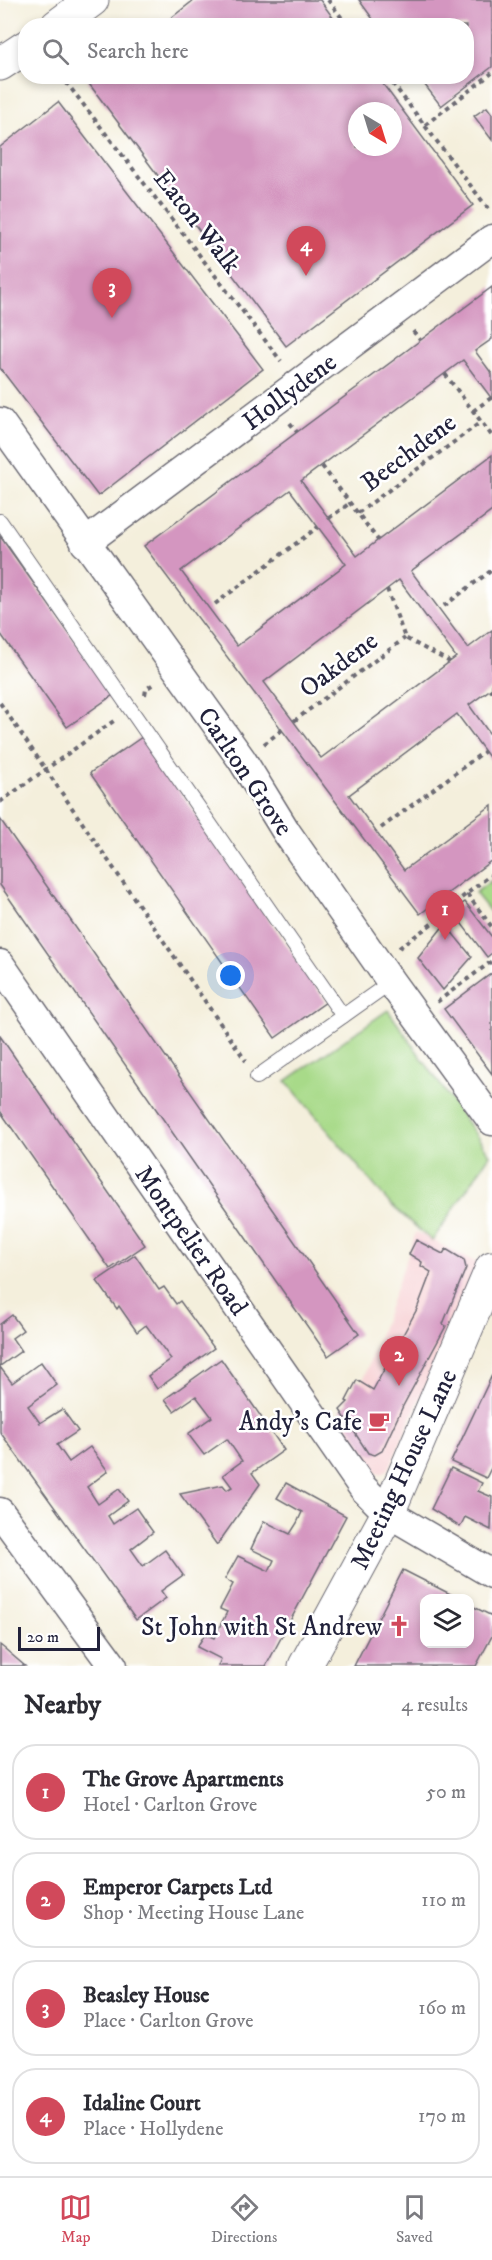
<!DOCTYPE html>
<meta charset="utf-8">
<style>
body{margin:0;font-family:"IM FELL DW Pica",serif;background:#f7f7f7;color:#2b2b33}
.controls{position:absolute;right:18px;bottom:18px;display:grid;overflow:hidden;border-radius:12px;box-shadow:0 3px 9px #0003}
.controls button{width:54px;height:54px;display:grid;place-items:center;padding:0;border:0;border-bottom:2px solid #e1e1e2;background:#fff;color:#2b2b33;font:30px sans-serif}
.compass{position:absolute;left:348px;top:102px;width:54px;height:54px;border-radius:50%;background:#fff;box-shadow:0 3px 9px #0003;rotate:142deg}
.scale{position:absolute;left:18px;bottom:15px;width:82px;box-sizing:border-box;padding-left:6px;border:3px solid #22223b;border-top:0;font-size:16px;line-height:21px;white-space:nowrap;color:#22223b;-webkit-text-stroke:4px #fff;paint-order:stroke}
.you{position:absolute;left:231px;top:976px;width:21px;height:21px;margin:-15px;border:4px solid #fff;border-radius:50%;background:#1a73e8;box-shadow:0 0 0 9px #1a73e833}
.badge{display:grid;place-items:center;width:39px;height:39px;border-radius:50%;background:#d1495b;color:#fff;font-size:20px;font-weight:700}
.pin{position:absolute;translate:-50% -50px;filter:drop-shadow(0 2px 3px #0008)}
.pin::after{content:'';position:absolute;top:32px;width:21px;height:18px;background:inherit;clip-path:polygon(0 0,100% 0,50% 100%)}
.list{margin:0;padding:0;list-style:none}
h2{display:flex;justify-content:space-between;align-items:center;height:78px;margin:0;padding:0 24px;font-size:26px}
h2 small{font-size:20px;font-weight:400;color:#7c7c81}
.list li{display:grid;grid-template-columns:39px 1fr auto;gap:18px;align-items:center;box-sizing:border-box;height:96px;margin:0 12px 12px;padding:0 12px;border:2px solid #e1e1e2;border-radius:24px}
.list b{display:block;font-size:22px;white-space:nowrap}
.list p{margin:0;font-size:20px;white-space:nowrap;color:#7c7c81}
.list em{font-size:20px;font-style:normal;color:#7c7c81}
.icon{flex:none;width:33px;height:33px;fill:none;stroke:currentColor;stroke-width:2;stroke-linecap:round;stroke-linejoin:round}
.map{position:relative;flex:none;width:492px;height:1666px;overflow:hidden}
.search{position:absolute;background:#fff;box-shadow:0 3px 9px #0003;left:18px;right:18px;top:18px;height:66px;display:flex;align-items:center;gap:15px;box-sizing:border-box;padding:0 21px;border-radius:24px;color:#7c7c81;font-size:22px}
.sheet{height:510px;background:#fff}
nav{display:flex;justify-content:space-around;align-items:center;box-sizing:border-box;height:84px;border-top:2px solid #e1e1e2;background:#fff;font-size:16px;color:#7c7c81}
nav a{display:grid;justify-items:center;gap:3px}
nav .on{color:#d1495b}
.map>svg:first-child{display:block}
.built{fill:#f7cfd2}
.green{fill:#a8da89;stroke:#657e62;stroke-width:1.5}
.building{fill:#d496c0;fill-rule:evenodd}
.lines{fill:none;stroke-linecap:round;stroke-linejoin:round}
.lane-casing{stroke:#6c6a73;stroke-width:16}
.street-casing{stroke:#6c6a73;stroke-width:31}
.secondary-casing{stroke:#6c6a73;stroke-width:35}
.highway-casing{stroke:#6c6a73;stroke-width:35}
.path{stroke:#6c6a73;stroke-width:4;stroke-dasharray:4.5 4.5;stroke-linecap:butt}
.lane{stroke:#fff;stroke-width:14}
.street{stroke:#fff;stroke-width:28}
.secondary{stroke:#fff;stroke-width:33}
.highway{stroke:#fff;stroke-width:33}
.labels{text-anchor:middle;stroke-width:5;stroke-linejoin:round;paint-order:stroke}
.street-label{font-size:26px;fill:#22223b;stroke:#fff}
.poi-label{font-size:26px;fill:#22223b;stroke:#fff;text-anchor:end}
</style>
<div class="map">
<svg width="492" height="1666" viewBox="0 0 492 1666">
<rect width="100%" height="100%" fill="#fff"/>
<filter id="ink" filterUnits="userSpaceOnUse"><feTurbulence type="fractalNoise" baseFrequency=".0167" numOctaves="2"/><feDisplacementMap in="SourceGraphic" scale="12" xChannelSelector="R" yChannelSelector="G"/><feConvolveMatrix kernelMatrix="1 2 1 2 8 2 1 2 1" color-interpolation-filters="sRGB"/></filter>
<filter id="wash" filterUnits="userSpaceOnUse"><feTurbulence type="fractalNoise" baseFrequency=".008" numOctaves="4" result="noise"/><feDisplacementMap in="SourceGraphic" scale="24" xChannelSelector="R" yChannelSelector="G"/><feGaussianBlur stdDeviation="1.35" result="paint"/><feColorMatrix in="noise" values="0 0 0 0 0 0 0 0 0 0 0 0 0 0 0 0 0 1.4 0 .05"/><feComposite in="paint" operator="in"/></filter>
<g filter="url(#wash)">
<rect width="100%" height="100%" fill="#f4efdc"/>
<polygon class="built" points="416,1232 479,1264 389,1469 382,1474 372,1470 345,1431"/>
<g class="green">
<polygon points="492,880 492,914 475,893"/>
<polygon points="388,1010 490,1155 432,1241 390,1204 286,1081"/>
</g>
<g id="blocks">
<g class="building">
<polygon points="194,0 320,0 339,26 161,26"/>
<polygon points="359,0 492,0 492,67 441,106 418,76 466,76 466,26 378,26"/>
<path d="M93 76H377L473 205 286 346 87 81ZM357 111H393V147H357Z"/>
<polygon points="58,102 263,369 98,496 0,368 0,147"/>
<polygon points="487,107 492,114 492,140 474,116"/>
<path d="M492 287V339L475 351 492 374V399L463 360 301 481 357 556 492 455V511L411 571 468 648 492 630V688L469 705 492 737V761L457 714 349 795 404 870 492 805V860L420 914 144 546ZM290 490 346 564 237 646 181 571ZM399 580 456 657 321 758 264 682Z"/>
<polygon points="0,536 113,695 67,727 0,633"/>
<polygon points="142,737 326,1002 275,1038 90,773"/>
<polygon points="0,819 359,1334 328,1356 0,885"/>
<polygon points="465,902 492,937 492,953 487,957 452,911"/>
<polygon points="445,924 472,957 443,990 418,958"/>
<polygon points="492,973 492,1074 444,1009"/>
<polygon points="0,1036 145,1245 110,1269 0,1111"/>
<polygon points="416,1240 443,1254 446,1249 464,1260 466,1268 443,1324 446,1326 403,1406 382,1451 375,1455 368,1453 340,1410 348,1402 346,1401 357,1380 373,1390 417,1309 431,1272 421,1266 422,1262 409,1254"/>
<polygon points="135,1255 159,1290 164,1287 176,1304 180,1301 214,1348 157,1389 148,1376 171,1359 146,1325 137,1332 119,1306 117,1309 97,1281"/>
<polygon points="12,1315 23,1330 12,1338 21,1351 0,1366 0,1324"/>
<polygon points="221,1359 284,1450 252,1473 260,1484 217,1545 180,1494 223,1485 227,1490 232,1487 223,1475 242,1461 227,1439 204,1455 188,1434 212,1417 196,1396 174,1411 165,1399"/>
<polygon points="41,1362 57,1385 28,1406 40,1423 62,1409 78,1431 57,1445 69,1462 90,1447 108,1471 87,1487 98,1504 119,1489 128,1501 108,1516 113,1524 136,1508 145,1521 153,1532 131,1549 143,1566 165,1550 183,1575 161,1591 166,1598 136,1620 0,1432 0,1367 12,1383"/>
<polygon points="492,1375 492,1466 486,1478 451,1462"/>
<polygon points="451,1468 482,1483 478,1491 492,1497 491,1530 465,1517 460,1527 431,1509"/>
<polygon points="286,1483 346,1516 266,1666 218,1666 221,1659 197,1647 205,1634 214,1638 227,1612 220,1609 233,1584 225,1579 238,1556 269,1571 274,1560 251,1549 264,1521 290,1534 297,1523 302,1512 277,1498"/>
<polygon points="403,1570 458,1598 424,1598 424,1644 470,1644 470,1605 492,1616 492,1636 476,1666 354,1666"/>
<polygon points="0,1645 5,1649 25,1666 0,1666"/>
</g>
</g>
</g>
<g filter="url(#ink)">
<use href="#blocks" fill-opacity="0" stroke="#6c6a73" stroke-width="1.5"/>
<g class="lines">
<defs>
<g id="lane">
<polyline points="0,521 343,1016"/>
<polyline points="257,1077 391,982"/>
</g>
<g id="street">
<polyline points="0,422 242,760 287,833 391,982 492,1121"/>
<polyline points="85,543 492,239"/>
<polyline points="0,964 363,1488 388,1513 492,1574"/>
<polyline points="0,1512 113,1666"/>
</g>
<polyline id="secondary" points="305,1666 388,1513 492,1268"/>
<g id="highway">
<polyline points="57,26 92,0"/>
<polyline points="0,64 26,47"/>
</g>
</defs>
<use href="#lane" class="lane-casing"/>
<use href="#street" class="street-casing"/>
<use href="#secondary" class="secondary-casing"/>
<use href="#highway" class="highway-casing"/>
<g class="path">
<polyline points="328,0 348,26"/>
<polyline points="387,76 490,211"/>
<polyline points="66,82 281,361"/>
<polyline points="425,125 492,73"/>
<polyline points="413,331 420,340"/>
<polyline points="445,374 492,436"/>
<polyline points="473,411 491,398"/>
<polyline points="290,423 297,432"/>
<polyline points="322,466 378,540"/>
<polyline points="358,513 481,422"/>
<polyline points="329,518 350,503"/>
<polyline points="387,589 405,638 450,662"/>
<polyline points="215,604 318,527"/>
<polyline points="444,606 492,570"/>
<polyline points="490,689 492,692"/>
<polyline points="145,695 146,689 155,683"/>
<polyline points="0,703 246,1061"/>
<polyline points="294,721 405,638"/>
<polyline points="264,744 282,730"/>
<polyline points="0,802 115,720"/>
<polyline points="381,828 485,751"/>
<polyline points="467,894 492,927"/>
<polyline points="399,948 445,914 446,910 492,874"/>
<polyline points="437,1002 492,961"/>
</g>
<use href="#lane" class="lane"/>
<use href="#street" class="street"/>
<use href="#secondary" class="secondary"/>
<use href="#highway" class="highway"/>
</g>
</g>
<defs>
<symbol id="cafe-bare" viewBox="-9 -9 18 18"><path d="M-5.5-4.5H6V0H3Q3 3.5 0 3.5H-2.5Q-5.5 3.5-5.5 0ZM3-3.2v2h1.7v-2ZM-6 4.5H4V6H-6Z" fill="#d1495b" stroke="#fff" stroke-width="2.5" paint-order="stroke"/></symbol>
<symbol id="church-bare" viewBox="-9 -9 18 18"><path d="M-1.2-6h2.4v3.5h3.3v2.4h-3.3V6h-2.4V-.1h-3.3v-2.4h3.3Z" fill="#d1495b" stroke="#fff" stroke-width="2.5" paint-order="stroke"/></symbol>
</defs>
<g fill-rule="evenodd">
<use href="#cafe-bare" x="364" y="1406" width="30" height="30"/>
<use href="#church-bare" x="384" y="1611" width="30" height="30"/>
</g>
<g class="labels">
<g class="street-label">
<text transform="translate(198 221) rotate(52)" y="9">Eaton Walk</text>
<text transform="translate(289 391) rotate(-37)" y="9">Hollydene</text>
<text transform="translate(408 452) rotate(-37)" y="9">Beechdene</text>
<text transform="translate(338 664) rotate(-37)" y="9">Oakdene</text>
<text transform="translate(246 771) rotate(56)" y="9">Carlton Grove</text>
<text transform="translate(192 1240) rotate(55)" y="9">Montpelier Road</text>
<text transform="translate(403 1469) rotate(-65)" y="9">Meeting House Lane</text>
</g>
<g class="poi-label">
<text x="362" y="1430">Andy’s Cafe</text>
<text x="382" y="1635">St John with St Andrew</text>
</g>
</g>
</svg>
<div class="controls">
<button><svg class="icon" aria-label="layers" viewBox="0 0 24 24"><path d="M12 4l9 5-9 5-9-5zM3 14l9 5 9-5"/></svg></button>
</div>
<svg class="compass" viewBox="-18 -18 36 36"><path d="M0-13l5 13h-10z" fill="#e53935"/><path d="M0 13l5-13h-10z" fill="#7c7c81"/></svg>
<div class="scale">20 m</div>
<div class="you"></div>
<div class="pin badge" style="left:445px;top:940px">1</div>
<div class="pin badge" style="left:399px;top:1386px">2</div>
<div class="pin badge" style="left:112px;top:318px">3</div>
<div class="pin badge" style="left:306px;top:276px">4</div>
<div class="search"><svg class="icon" aria-label="search" viewBox="0 0 24 24"><circle cx="10" cy="10" r="6"/><path d="M15 15l6 6"/></svg>Search here</div>
</div>
<section class="sheet">
<h2>Nearby<small>4 results</small></h2>
<ul class="list">
<li><span class="badge">1</span><div><b>The Grove Apartments</b><p>Hotel · Carlton Grove</p></div><em>50 m</em></li>
<li><span class="badge">2</span><div><b>Emperor Carpets Ltd</b><p>Shop · Meeting House Lane</p></div><em>110 m</em></li>
<li><span class="badge">3</span><div><b>Beasley House</b><p>Place · Carlton Grove</p></div><em>160 m</em></li>
<li><span class="badge">4</span><div><b>Idaline Court</b><p>Place · Hollydene</p></div><em>170 m</em></li>
</ul>
</section>
<nav>
<a class="on"><svg class="icon" aria-label="map" viewBox="0 0 24 24"><path d="M3 6l6-2 6 2 6-2v14l-6 2-6-2-6 2zM9 4v14M15 6v14"/></svg>Map</a>
<a><svg class="icon" aria-label="directions" viewBox="0 0 24 24"><path d="M12 3l9 9-9 9-9-9zM9 14v-3h6M13 9l2 2-2 2"/></svg>Directions</a>
<a><svg class="icon" aria-label="saved" viewBox="0 0 24 24"><path d="M7 4h10v16l-5-4-5 4z"/></svg>Saved</a>
</nav>
